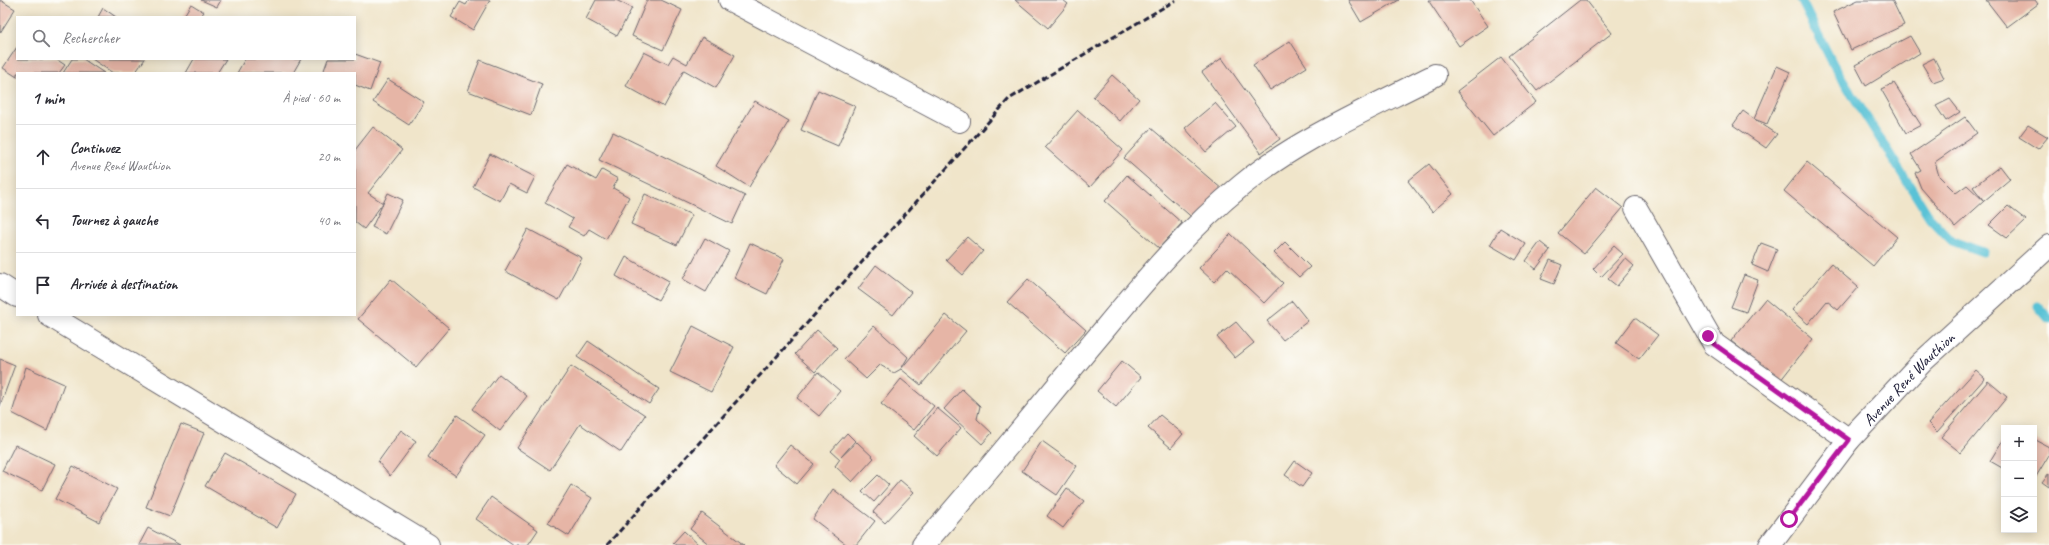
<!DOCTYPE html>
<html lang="fr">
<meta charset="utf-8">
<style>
body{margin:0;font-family:Caveat,sans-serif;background:#f7f7f7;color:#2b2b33}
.controls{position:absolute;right:12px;bottom:12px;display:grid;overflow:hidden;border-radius:0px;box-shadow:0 2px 10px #0003}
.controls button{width:36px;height:36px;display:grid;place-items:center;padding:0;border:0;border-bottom:1px solid #e1e1e2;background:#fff;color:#2b2b33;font:20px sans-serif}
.stop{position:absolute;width:12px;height:12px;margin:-9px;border:3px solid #b5179e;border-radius:50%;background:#fff}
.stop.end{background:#b5179e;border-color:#fff;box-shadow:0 1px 4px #0008}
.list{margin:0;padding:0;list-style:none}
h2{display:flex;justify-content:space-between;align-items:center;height:52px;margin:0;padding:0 16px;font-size:17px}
h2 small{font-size:13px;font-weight:400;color:#7c7c81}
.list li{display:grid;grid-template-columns:26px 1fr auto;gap:12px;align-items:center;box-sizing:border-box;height:64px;padding:0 16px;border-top:1px solid #e1e1e2}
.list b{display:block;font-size:15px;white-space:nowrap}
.list p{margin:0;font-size:13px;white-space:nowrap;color:#7c7c81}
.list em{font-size:13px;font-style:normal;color:#7c7c81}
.icon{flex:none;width:22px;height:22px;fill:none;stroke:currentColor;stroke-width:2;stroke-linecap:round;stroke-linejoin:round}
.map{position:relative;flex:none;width:2049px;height:545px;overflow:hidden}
.search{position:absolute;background:#fff;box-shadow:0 2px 10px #0003;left:16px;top:16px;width:340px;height:44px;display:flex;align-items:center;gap:10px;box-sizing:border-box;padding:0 14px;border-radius:0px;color:#7c7c81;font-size:15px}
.panel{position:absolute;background:#fff;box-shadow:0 2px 10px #0003;left:16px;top:72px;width:340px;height:244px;border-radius:0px}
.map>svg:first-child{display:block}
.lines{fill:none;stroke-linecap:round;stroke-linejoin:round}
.stream{stroke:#5ac2d6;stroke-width:9}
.building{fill:#e6b5a6}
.minor-casing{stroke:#6a666d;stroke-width:24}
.minor{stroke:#fff;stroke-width:22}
.rail{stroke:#22223b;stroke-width:3;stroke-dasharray:6 3;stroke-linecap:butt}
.route{stroke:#b5179e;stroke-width:5}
.labels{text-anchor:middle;stroke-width:4;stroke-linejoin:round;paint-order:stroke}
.street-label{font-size:16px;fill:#22223b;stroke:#fdfcf7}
</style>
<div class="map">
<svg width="2049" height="545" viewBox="0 0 2049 545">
<rect width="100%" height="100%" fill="#fdfcf7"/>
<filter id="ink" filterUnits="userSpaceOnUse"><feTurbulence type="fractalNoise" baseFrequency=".025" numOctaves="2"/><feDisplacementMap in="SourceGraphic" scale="8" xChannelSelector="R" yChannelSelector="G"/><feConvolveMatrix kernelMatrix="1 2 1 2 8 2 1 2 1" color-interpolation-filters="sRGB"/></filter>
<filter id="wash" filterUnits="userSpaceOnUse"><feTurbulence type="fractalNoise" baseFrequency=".012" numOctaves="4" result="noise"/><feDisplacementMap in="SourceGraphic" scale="16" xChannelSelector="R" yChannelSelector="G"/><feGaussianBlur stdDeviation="0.9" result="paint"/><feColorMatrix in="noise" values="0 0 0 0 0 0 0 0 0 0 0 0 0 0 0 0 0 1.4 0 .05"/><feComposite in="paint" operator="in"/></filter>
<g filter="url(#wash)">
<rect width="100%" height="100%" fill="#f0e5ca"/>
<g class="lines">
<g class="stream">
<polyline points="1801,0 1833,64 1930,218 1952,241 1983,252"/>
<polyline points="2038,306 2049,319"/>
</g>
</g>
<g id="blocks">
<g class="building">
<polygon points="0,0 15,9 0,33"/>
<polygon points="201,0 221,0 217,7"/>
<polygon points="469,0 490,0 473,30 451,17 460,2 466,5"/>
<polygon points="596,0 616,0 632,8 617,36 586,19"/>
<polygon points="647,0 661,0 682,10 663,50 632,36"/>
<polygon points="1015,0 1063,0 1068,4 1048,28"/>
<polygon points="1348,0 1399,0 1361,22"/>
<polygon points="1428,0 1470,0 1488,26 1459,46"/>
<polygon points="1580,0 1586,0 1612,33 1537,91 1509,56"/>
<polygon points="1858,0 1892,0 1904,25 1851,50 1833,12"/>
<polygon points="1986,0 2035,0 2038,4 2007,27"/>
<polygon points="191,4 204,12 200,17 183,17"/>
<polygon points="103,8 116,17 98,17"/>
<polygon points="1910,36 1920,53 1866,86 1855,65"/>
<polygon points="702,37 735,55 716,88 684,70 664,107 626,86 644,52 668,64 673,56 687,64"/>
<polygon points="1290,41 1307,67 1270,90 1253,65"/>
<polygon points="17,47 17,59 56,59 65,65 59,73 17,73 17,77 3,68"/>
<polygon points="355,54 380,63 370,91 355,85 355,73 323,73 328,59 355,59"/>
<polygon points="1501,57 1536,102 1493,136 1457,91"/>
<polygon points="1222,58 1280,139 1261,153 1202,72"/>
<polygon points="1934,58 1944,78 1933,82 1922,64"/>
<polygon points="72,59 83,59 104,73 63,73"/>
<polygon points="92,59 145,59 135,73 113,73"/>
<polygon points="194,59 226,59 217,73 186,73"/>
<polygon points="245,59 301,59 293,73 237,73"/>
<polygon points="480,60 542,84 531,115 468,91"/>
<polygon points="1777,66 1790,72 1767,124 1754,119 1777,134 1766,148 1733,125 1743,111 1754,119"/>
<polygon points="1112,75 1139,99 1120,121 1093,97"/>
<polygon points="388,79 424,102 409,125 373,102"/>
<polygon points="1894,83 1921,125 1906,133 1881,89"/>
<polygon points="818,90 855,106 838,146 801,130"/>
<polygon points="1950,99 1960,112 1946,121 1936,106"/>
<polygon points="755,101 789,121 749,187 716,166"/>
<polygon points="1215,103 1236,127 1206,152 1185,128"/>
<polygon points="1078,110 1123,150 1090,187 1045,147"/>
<polygon points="1965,117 1977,133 1935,162 1939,176 1956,193 1967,185 1984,201 1955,227 1921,188 1915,173 1921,170 1911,154"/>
<polygon points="2028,125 2048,137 2038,149 2019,137"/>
<polygon points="373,127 402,150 368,193 383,203 364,229 355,222 355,150"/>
<polygon points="1151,128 1223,190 1196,221 1124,158"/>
<polygon points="613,132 745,196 732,224 599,160"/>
<polygon points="490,154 535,177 527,193 509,184 500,201 473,187"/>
<polygon points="1807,162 1897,237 1873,266 1784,191"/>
<polygon points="567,164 596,180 602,170 618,179 613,188 629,197 606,239 589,229 584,236 568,227 573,219 545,203"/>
<polygon points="1429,164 1453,194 1432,212 1408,181"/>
<polygon points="2000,166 2010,179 1984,201 1973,187"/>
<polygon points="1127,175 1182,223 1159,248 1105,201"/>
<polygon points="1596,187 1623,208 1584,254 1558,233"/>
<polygon points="388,193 403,200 386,234 372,227"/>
<polygon points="645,194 692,215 677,245 631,224"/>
<polygon points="2008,206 2026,220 2007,238 1989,225"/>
<polygon points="1500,228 1526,244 1516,260 1490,245"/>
<polygon points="528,229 582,258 559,300 505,271"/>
<polygon points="1231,234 1283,283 1264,303 1227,268 1214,282 1199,268"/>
<polygon points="967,237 983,251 963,275 946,260"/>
<polygon points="705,238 729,251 706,292 683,279"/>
<polygon points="1285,242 1310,267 1299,277 1274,253"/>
<polygon points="1540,242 1550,250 1536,269 1526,261"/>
<polygon points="750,243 784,259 767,294 734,278"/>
<polygon points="1761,243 1777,249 1768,272 1752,265"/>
<polygon points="1614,246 1623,254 1601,277 1593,269"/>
<polygon points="626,257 669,281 658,300 616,276"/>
<polygon points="1625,258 1634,266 1617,286 1608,279"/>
<polygon points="1550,260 1562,265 1554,284 1541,279"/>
<polygon points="1831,264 1858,287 1838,310 1827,301 1808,324 1792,310"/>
<polygon points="876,265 911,292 893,315 858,289"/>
<polygon points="1744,275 1758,280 1746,312 1731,307"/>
<polygon points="391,279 449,328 416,367 358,319"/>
<polygon points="1028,279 1086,330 1065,353 1007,302"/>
<polygon points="1765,299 1813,339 1780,381 1731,341"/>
<polygon points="1292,301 1308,321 1283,340 1267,321"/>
<polygon points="946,315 966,331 921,385 901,369 894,373 880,365 866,379 844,359 874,326 908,357 901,369"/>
<polygon points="1635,318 1658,335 1639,359 1616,343"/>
<polygon points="1236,322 1254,343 1235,358 1217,337"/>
<polygon points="693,326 734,347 711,392 670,372"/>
<polygon points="817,330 837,348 815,372 795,354"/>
<polygon points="588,341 659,389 649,404 577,357"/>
<polygon points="0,359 15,365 0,406"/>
<polygon points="1122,361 1141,377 1116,407 1097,391"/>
<polygon points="571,366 645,415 621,452 580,424 550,470 517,448"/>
<polygon points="26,367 64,384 47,431 12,413"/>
<polygon points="1976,370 1985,378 1937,432 1928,423"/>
<polygon points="818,372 840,391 819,416 797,398"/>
<polygon points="499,374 527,396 500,431 472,409"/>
<polygon points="901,379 934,406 914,430 881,404"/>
<polygon points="1988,381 2007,397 1961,453 1941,437"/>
<polygon points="962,389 980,406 977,419 992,433 982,444 944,409"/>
<polygon points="937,408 961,428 937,456 914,436"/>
<polygon points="457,415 485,435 456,476 428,457"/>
<polygon points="1160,415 1183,434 1171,448 1148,428"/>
<polygon points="181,424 204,433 170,516 146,507"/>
<polygon points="401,430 416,441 390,476 378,462"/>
<polygon points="847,433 855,441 841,457 857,442 874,458 852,482 835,466 840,459 831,451"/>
<polygon points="2004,438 2004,469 1990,461"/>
<polygon points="2034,439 2049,447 2049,455 2034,480"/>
<polygon points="1042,441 1077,466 1057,495 1022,471"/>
<polygon points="15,445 55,464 42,490 2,471"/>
<polygon points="790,445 814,464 797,484 774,465"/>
<polygon points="225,453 296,494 277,528 205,486"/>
<polygon points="1295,461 1312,473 1302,487 1285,475"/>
<polygon points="73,466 117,489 99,522 55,499"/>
<polygon points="2049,473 2049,487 2042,482"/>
<polygon points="878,475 889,485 874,502 862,491"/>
<polygon points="900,480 914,492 885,523 873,512"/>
<polygon points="571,485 592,498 569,536 548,523"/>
<polygon points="1067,488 1084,501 1063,528 1047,516"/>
<polygon points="833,489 875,521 856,545 847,545 813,519"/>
<polygon points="491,497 538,530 528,545 514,545 476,519"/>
<polygon points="702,513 744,545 710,545 690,529"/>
<polygon points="148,528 180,545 139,545"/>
<polygon points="684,531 699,545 676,545 673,543"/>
</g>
</g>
</g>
<g filter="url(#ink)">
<use href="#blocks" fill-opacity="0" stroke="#6a666d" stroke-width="1"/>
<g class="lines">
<defs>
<g id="minor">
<polyline points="730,0 959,121"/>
<polyline points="1636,208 1714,344 1849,440"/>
<polyline points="0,285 17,296"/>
<polyline points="49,315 428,545"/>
<path d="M923 545C985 476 1043 402 1103 331 1145 280 1190 227 1242 185 1298 139 1371 108 1435 75"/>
<path id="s1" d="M1770 545 1849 440 1894 392 1922 362 2049 246"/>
</g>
</defs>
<use href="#minor" class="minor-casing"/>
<use href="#minor" class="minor"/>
<polyline class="rail" points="607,545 1009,99 1176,0"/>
</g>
</g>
<g class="lines" filter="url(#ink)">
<polyline class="route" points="1708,336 1714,344 1849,440 1789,519"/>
</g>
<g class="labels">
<g class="street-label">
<text dy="6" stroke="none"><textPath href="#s1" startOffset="217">Avenue René Wauthion</textPath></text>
</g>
</g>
</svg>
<div class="controls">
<button>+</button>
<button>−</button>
<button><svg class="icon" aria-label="layers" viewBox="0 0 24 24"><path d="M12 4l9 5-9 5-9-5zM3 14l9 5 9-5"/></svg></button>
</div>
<div class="stop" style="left:1789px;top:519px"></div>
<div class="stop end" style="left:1708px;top:336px"></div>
<div class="search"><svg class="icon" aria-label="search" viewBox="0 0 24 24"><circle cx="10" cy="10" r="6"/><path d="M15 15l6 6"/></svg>Rechercher</div>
<section class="panel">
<h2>1 min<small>À pied · 60 m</small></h2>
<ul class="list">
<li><svg class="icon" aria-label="ahead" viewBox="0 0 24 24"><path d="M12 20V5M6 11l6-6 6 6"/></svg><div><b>Continuez</b><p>Avenue René Wauthion</p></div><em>20 m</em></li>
<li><svg class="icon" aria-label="left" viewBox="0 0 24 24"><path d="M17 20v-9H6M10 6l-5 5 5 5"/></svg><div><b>Tournez à gauche</b></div><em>40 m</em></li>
<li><svg class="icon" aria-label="arrive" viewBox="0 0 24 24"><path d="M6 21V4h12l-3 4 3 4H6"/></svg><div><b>Arrivée à destination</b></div></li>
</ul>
</section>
</div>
